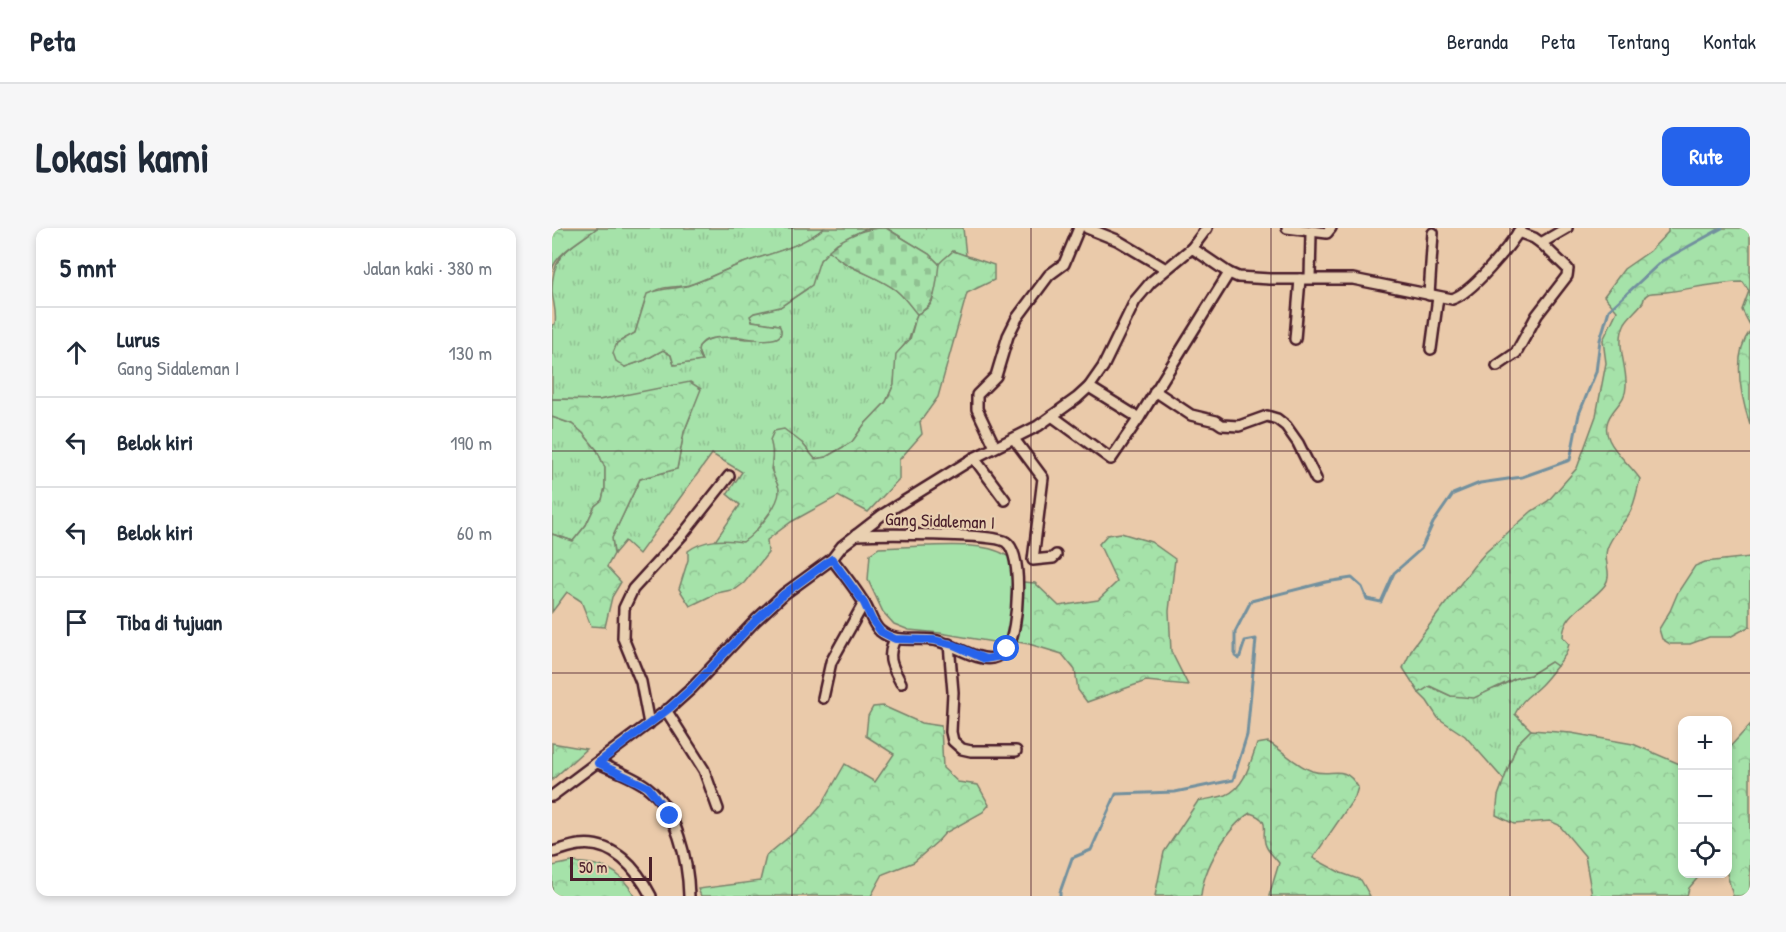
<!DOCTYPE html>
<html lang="id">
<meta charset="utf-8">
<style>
body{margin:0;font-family:"Patrick Hand",sans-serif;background:#f6f6f7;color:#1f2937}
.controls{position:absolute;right:18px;bottom:18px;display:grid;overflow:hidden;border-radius:12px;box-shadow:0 3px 9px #0003}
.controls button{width:54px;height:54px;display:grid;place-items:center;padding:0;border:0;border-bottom:2px solid #e0e1e3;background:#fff;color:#1f2937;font:30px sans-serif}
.scale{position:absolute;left:18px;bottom:15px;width:82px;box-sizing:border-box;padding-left:6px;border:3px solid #4a1f2b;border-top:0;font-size:16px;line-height:21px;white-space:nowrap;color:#4a1f2b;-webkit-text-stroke:4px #e9d0b1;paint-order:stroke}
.stop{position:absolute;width:18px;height:18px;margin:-14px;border:4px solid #2563eb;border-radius:50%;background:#fff}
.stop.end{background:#2563eb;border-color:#fff;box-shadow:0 2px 6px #0008}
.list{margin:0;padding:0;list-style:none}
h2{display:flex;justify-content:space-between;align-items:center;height:78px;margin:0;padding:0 24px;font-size:26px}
h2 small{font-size:20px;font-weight:400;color:#747a83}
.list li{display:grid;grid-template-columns:39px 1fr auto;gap:18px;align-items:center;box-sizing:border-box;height:90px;padding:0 24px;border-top:2px solid #e0e1e3}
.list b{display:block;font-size:22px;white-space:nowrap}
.list p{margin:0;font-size:20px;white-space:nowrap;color:#747a83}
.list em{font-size:20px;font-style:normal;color:#747a83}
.icon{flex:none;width:33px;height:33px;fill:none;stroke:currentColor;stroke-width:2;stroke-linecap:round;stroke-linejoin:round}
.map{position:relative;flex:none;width:1198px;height:668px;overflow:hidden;border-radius:12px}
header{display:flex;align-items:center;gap:36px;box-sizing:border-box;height:84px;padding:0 30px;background:#fff;border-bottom:2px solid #e0e1e3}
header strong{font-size:28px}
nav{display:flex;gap:33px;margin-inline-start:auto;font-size:21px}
.intro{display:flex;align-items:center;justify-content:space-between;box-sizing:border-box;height:144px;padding:0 36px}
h1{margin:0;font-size:42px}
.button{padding:15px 27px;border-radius:12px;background:#2563eb;color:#fff;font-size:21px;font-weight:700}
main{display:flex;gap:36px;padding:0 36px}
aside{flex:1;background:#fff;border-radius:12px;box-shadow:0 3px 9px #0003}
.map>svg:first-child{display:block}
.grass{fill:url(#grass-tufts);stroke:#78806a;stroke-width:1.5}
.forest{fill:url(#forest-crowns);stroke:#78806a;stroke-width:1.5}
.cemetery{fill:url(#cemetery-stones);stroke:#78806a;stroke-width:1.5}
.pitch{fill:#a5e2a9;stroke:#78806a;stroke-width:1.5}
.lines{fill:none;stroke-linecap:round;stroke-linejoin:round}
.stream{stroke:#72909e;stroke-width:3}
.minor-casing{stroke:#4a1f2b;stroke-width:14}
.minor{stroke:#e9d0b1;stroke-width:9}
.route{stroke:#2563eb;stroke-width:8}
.grid{fill:none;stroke:#4a1f2b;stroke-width:1.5;stroke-opacity:0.55}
.labels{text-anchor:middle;stroke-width:4.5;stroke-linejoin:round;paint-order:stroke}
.street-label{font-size:18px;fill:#4a1f2b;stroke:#e9d0b1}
</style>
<header>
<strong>Peta</strong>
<nav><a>Beranda</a><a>Peta</a><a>Tentang</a><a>Kontak</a></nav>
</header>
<div class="intro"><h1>Lokasi kami</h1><a class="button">Rute</a></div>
<main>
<aside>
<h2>5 mnt<small>Jalan kaki · 380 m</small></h2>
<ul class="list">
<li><svg class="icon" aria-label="ahead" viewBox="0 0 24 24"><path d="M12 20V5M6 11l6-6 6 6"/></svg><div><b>Lurus</b><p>Gang Sidaleman I</p></div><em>130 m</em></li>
<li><svg class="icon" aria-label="left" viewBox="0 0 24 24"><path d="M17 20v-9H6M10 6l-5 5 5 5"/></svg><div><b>Belok kiri</b></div><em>190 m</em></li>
<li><svg class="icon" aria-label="left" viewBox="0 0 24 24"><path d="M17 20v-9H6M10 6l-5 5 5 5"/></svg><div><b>Belok kiri</b></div><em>60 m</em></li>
<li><svg class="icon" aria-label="arrive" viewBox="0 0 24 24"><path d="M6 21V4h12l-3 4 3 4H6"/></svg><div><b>Tiba di tujuan</b></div></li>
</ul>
</aside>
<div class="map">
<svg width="1198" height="668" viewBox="0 0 1198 668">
<defs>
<pattern id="grass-tufts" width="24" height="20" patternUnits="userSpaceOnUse" patternTransform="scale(1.5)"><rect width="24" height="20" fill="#a5e2a9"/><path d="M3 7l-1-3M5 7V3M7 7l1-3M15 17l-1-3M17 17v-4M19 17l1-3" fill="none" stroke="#90c192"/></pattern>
<pattern id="forest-crowns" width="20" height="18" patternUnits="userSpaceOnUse" patternTransform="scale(1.5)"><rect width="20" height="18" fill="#a5e2a9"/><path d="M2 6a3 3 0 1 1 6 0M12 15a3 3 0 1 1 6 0" fill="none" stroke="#90c192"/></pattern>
<pattern id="cemetery-stones" width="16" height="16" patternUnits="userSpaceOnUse" patternTransform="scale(1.5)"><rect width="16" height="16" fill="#a5e2a9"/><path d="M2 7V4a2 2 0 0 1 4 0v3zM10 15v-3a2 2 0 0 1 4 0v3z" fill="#90c192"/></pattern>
</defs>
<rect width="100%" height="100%" fill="#eacaaa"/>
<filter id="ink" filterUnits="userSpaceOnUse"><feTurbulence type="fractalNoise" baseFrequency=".0167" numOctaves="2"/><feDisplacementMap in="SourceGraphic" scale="12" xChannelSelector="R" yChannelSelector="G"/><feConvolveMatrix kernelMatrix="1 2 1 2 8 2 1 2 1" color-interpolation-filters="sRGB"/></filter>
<g filter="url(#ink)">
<g class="grass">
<path d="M45 0H272C249 19 219 25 192 35 173 41 156 51 137 57 126 60 109 57 101 65 90 76 88 90 83 105L65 115 73 139 93 132 111 122 119 127 122 137 150 133 146 123 147 118C160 104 182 111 199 111 208 112 219 108 228 107L229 102 227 97 200 93 198 88 202 85 228 79 255 61 268 32 277 22C291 40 328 48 346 64 353 70 359 79 365 86L357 111 345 126 342 156 334 174 312 197 300 214 274 229 263 231 250 215 222 221 219 241 227 260V270L222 279 200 308 191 314 163 313 188 277 175 266 190 244 160 226 87 326 73 313 62 326 60 310 88 251 125 241 132 204 139 187 82 166 47 172 0 171V97L3 96C5 84 1 75 0 63 0 24 18 21 45 0Z"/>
<polygon points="334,0 411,0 414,28 401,23 387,36 377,26"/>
<polygon points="0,189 20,196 31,205 45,222 53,240 53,260 50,272 43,278 34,297 21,313 0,306"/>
<path d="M999 433 1005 438C1000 444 995 451 989 457 976 470 973 467 963 486L979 502 965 516 952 552 913 508 886 490 875 473 867 465 877 458 899 468 945 460 964 450 978 447Z"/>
</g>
<g class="forest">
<path d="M0 0H45C31 11 4 25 0 42Z"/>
<path d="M272 0H329L313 1 285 15 268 32 260 57 228 79 202 85 198 88 200 93 227 97C239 119 197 110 188 109 178 109 163 108 154 112 151 113 150 115 147 118L146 123 150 133 122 137 119 127 111 122 93 132 73 139 64 133 61 125 65 115 83 105 95 66C108 60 122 61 135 58 155 52 172 42 191 35 219 25 249 19 272 0Z"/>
<path d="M1116 0H1198V97L1190 82 1197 63 1191 54C1164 54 1140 61 1114 64 1108 65 1101 64 1096 66 1091 69 1093 69 1091 74 1086 81 1078 87 1073 95 1071 99 1069 107 1069 112 1068 127 1075 142 1074 158 1074 170 1066 176 1060 185 1041 211 1076 232 1088 251 1085 262 1083 276 1077 286 1070 298 1059 308 1055 321 1051 334 1061 346 1053 357 1040 375 1011 384 1011 409L1017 416 1014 426 1005 438 999 434 978 447 964 450 922 470 899 468 878 458 867 465 851 440 861 419 921 339 934 324 980 283 996 273 1025 240 1044 188 1054 135 1051 112 1065 83 1052 68 1072 41 1098 23 1116 4Z"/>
<path d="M401 23 442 37V52L415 65 386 169 368 194 370 206 347 232V251L316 284 286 268 239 294 215 312 216 325 192 355 184 361 165 365 138 378 127 361 136 332V323C152 311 171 311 191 314 203 306 229 276 227 261 226 254 219 247 220 239 220 228 222 222 218 212L222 203 232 201 250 215 263 231 274 229 300 214 312 197 334 174 342 156 344 126 358 111 365 86C392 75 377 56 387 36 390 32 397 27 401 23Z"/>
<path d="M1198 103V197C1189 169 1179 128 1198 103Z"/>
<polygon points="138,154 149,161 132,204 125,241 88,251 60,310 62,326 55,339 69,354 60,369 53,399 39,398 29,373 15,364 0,384 0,306 21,313 34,297 43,278 50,272 53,260 53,240 45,222 31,205 20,196 0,189 0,171 47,172"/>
<polygon points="569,305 599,314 623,331 617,383 619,423 636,457 594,453 535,474 526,462 523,442 510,426 477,416 454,412 458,397 460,353 483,355 507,378 546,372 565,354 547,316 555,307"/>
<polygon points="1198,329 1198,398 1178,409 1157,409 1138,416 1118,416 1110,411 1107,401 1118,383 1126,364 1143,338 1153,334"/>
<polygon points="331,478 369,495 389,498 391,540 406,554 426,557 437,577 431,584 393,605 386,613 362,634 331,646 319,668 149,668 146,661 208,653 214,628 255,594 269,578 293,536 323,554 342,526 314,508 316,488 321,479"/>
<polygon points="1198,497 1198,668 1181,668 1175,646 1176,521"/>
<polygon points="979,502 1019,505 1081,516 1130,537 1130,646 1149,646 1137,660 1135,668 1040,668 1033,628 1007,597 998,593 962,596 944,587 946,568 965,516"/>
<path d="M716 514C732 523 742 536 760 543 780 550 791 534 806 559L803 569 761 630 789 645 809 652 818 668H717L727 635C723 630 718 625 715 620 706 605 723 593 698 585 675 599 651 642 649 668H603L612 624 646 573C655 571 665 570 674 567 693 560 699 532 705 516Z"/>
<polygon points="0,515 34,521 0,552"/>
<path d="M20 634C52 637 65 638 83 668H0V638Z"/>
</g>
<path class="cemetery" d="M334 0 377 26 387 36C384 56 385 78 365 86 359 79 353 70 346 64 328 48 291 40 277 22 293 8 313 0 334 0Z"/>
<path class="pitch" d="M372 318C398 318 442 313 461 333L458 397 454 412 447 415 388 405 357 402 342 396 331 384 316 352 318 326 327 320Z"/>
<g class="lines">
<polyline class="stream" points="508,668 508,664 520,630 539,622 564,566 623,564 681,552 695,507 704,411 693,413 687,431 683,428 683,404 699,373 774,354 800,350 810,359 815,371 829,374 842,345 869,321 881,295 901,266 928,255 970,249 1018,232 1027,186 1044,144 1048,112 1057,82 1110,33 1170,0"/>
<defs>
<g id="minor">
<polyline points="535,0 565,12 614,41"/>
<polyline points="735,0 775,5 779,0"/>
<polyline points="966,4 982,10 989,15 1015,0"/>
<polyline points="640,20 655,0"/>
<polyline points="758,50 759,5"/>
<polyline points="877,67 881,5"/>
<polyline points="743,111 748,51"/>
<polyline points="879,121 886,69"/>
<polyline points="945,138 964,125 985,87 1015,48 1016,41 989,15"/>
<polyline points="537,159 587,190 677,45"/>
<polyline points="603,163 639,187 664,193 670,197 687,198 715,188 725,191 734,198 746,215 764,251"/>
<polyline points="500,188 559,231 587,190"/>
<polyline points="462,211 491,250 481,332 501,330 504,327"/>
<polyline points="443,219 425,181 425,167 444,148 456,108 465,90 497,47 512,36 527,0"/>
<polyline points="422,230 453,272"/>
<path d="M280 331C291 345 303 360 312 375 318 384 320 396 328 403 344 416 363 409 381 412 399 414 425 434 441 430 447 429 453 424 456 419 466 402 472 326 454 314 442 305 325 306 304 307"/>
<path d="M343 411C334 430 340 438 349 455"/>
<polyline points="397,416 401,464 399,504 401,513 410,521 419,523 464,523"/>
<polyline points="271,470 279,434 312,375"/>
<polyline points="114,482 152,542 166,581"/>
<polyline points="97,496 89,454 71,410 72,380 81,361 132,305 177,248"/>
<path d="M46 535C62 542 81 548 95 559 125 582 136 632 137 668"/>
<path d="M0 568 119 479 140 460 204 392 232 366 280 331 290 318 330 287 422 230 486 198 525 170 537 159 551 139 583 73 599 54 640 20 677 45 686 49 718 51H801L900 71C920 65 957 19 969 0"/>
<path d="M0 624C9 622 18 618 27 617 61 612 85 641 99 668"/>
</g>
</defs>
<use href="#minor" class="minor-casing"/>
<use href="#minor" class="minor"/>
</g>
</g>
<g class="lines" filter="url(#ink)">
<polyline class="route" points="118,588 96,559 46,535 119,479 140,460 204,392 232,366 280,331 312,375 320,392 329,404 343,411 382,412 402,417 433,431 444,429 455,421"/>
</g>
<path class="grid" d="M240 0V668M479 0V668M719 0V668M958 0V668M0 223H1198M0 445H1198"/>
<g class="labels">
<g class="street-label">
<text transform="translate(388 293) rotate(2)" y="6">Gang Sidaleman I</text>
</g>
</g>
</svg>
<div class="controls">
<button>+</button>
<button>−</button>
<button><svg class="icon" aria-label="locate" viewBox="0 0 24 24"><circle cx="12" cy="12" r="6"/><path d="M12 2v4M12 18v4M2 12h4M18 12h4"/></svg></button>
</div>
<div class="scale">50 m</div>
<div class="stop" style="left:455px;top:421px"></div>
<div class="stop end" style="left:118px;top:588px"></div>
</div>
</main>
